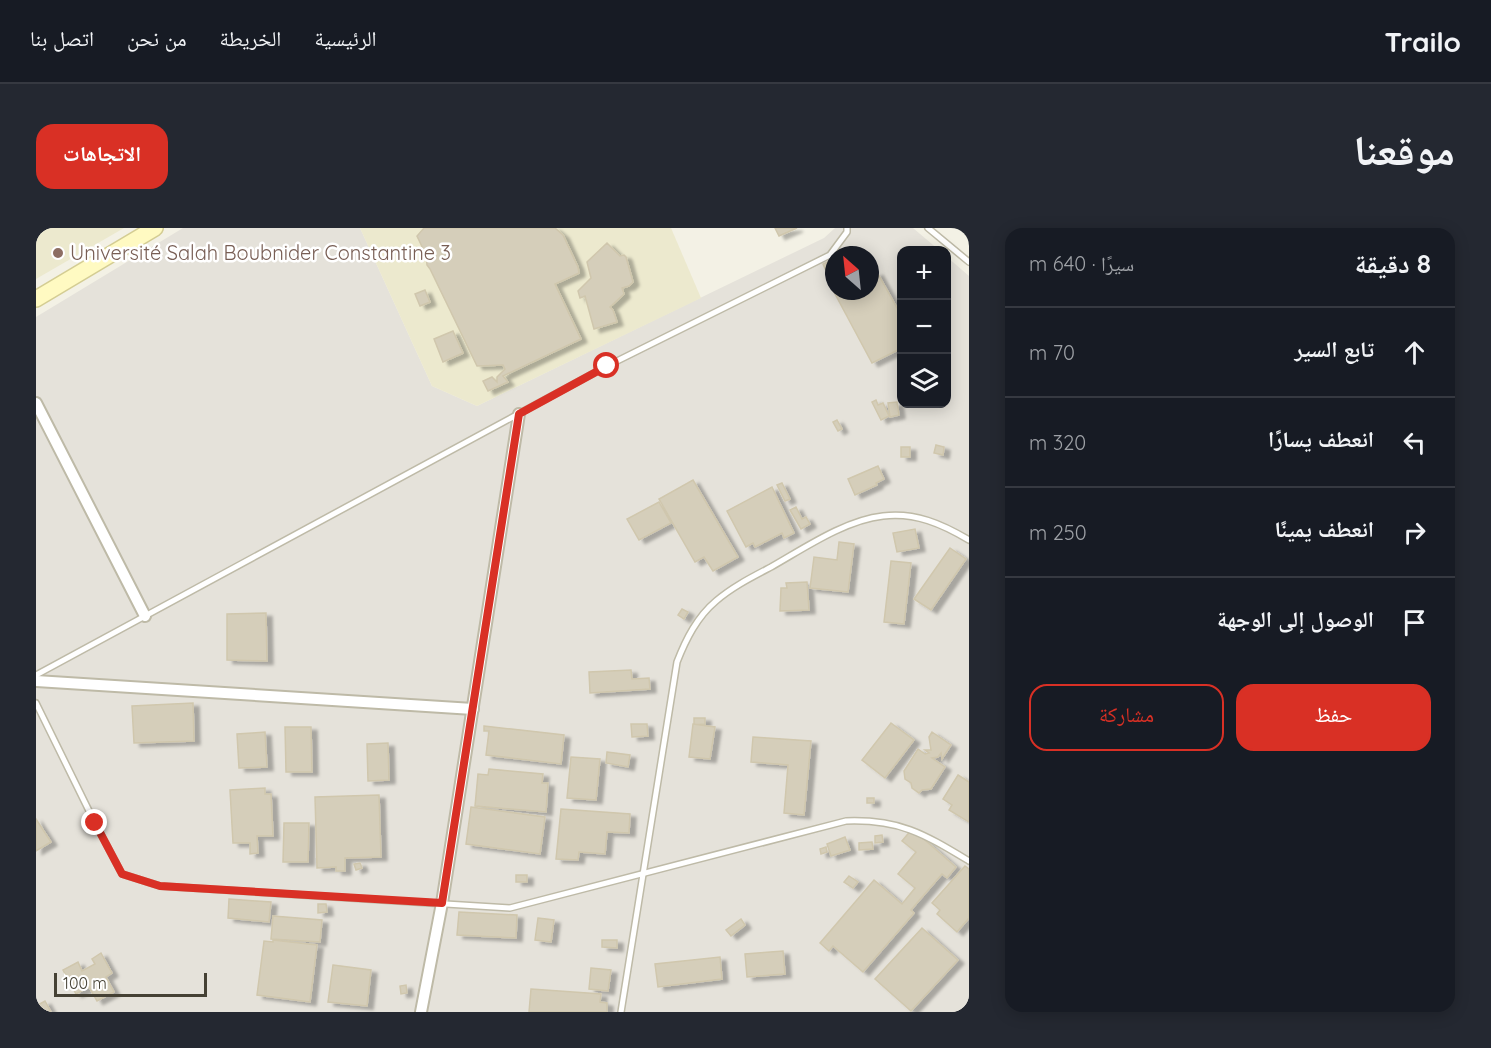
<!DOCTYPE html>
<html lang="ar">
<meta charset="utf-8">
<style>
body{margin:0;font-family:Quicksand,"Noto Naskh Arabic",sans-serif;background:#242831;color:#f1f3f6;direction:rtl}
.controls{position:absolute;right:18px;top:18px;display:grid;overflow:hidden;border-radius:12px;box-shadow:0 3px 15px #0003}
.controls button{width:54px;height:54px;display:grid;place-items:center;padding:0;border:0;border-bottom:2px solid #363941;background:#171b24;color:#f1f3f6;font:30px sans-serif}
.compass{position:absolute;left:789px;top:18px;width:54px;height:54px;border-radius:50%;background:#171b24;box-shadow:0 3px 15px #0003;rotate:333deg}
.scale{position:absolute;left:18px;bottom:15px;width:153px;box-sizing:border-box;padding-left:6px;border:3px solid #454134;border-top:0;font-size:16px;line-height:21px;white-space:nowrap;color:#454134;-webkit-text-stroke:4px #fff;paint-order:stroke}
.stop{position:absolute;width:18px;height:18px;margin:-14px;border:4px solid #d93025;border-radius:50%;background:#fff}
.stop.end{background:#d93025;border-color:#fff;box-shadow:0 2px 6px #0008}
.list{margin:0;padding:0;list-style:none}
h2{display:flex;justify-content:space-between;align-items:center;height:78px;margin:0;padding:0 24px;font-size:26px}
h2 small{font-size:20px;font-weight:400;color:#9ea1a6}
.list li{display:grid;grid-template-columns:39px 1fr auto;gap:18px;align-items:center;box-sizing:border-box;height:90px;padding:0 24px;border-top:2px solid #363941}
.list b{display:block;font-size:22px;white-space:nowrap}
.list em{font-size:20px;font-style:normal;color:#9ea1a6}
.actions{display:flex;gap:12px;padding:18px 24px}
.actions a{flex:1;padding:14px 0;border:2px solid #d93025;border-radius:18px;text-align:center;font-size:21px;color:#d93025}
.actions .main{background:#d93025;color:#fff}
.icon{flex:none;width:33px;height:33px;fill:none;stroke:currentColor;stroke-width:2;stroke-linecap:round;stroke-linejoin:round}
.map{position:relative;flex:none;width:933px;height:784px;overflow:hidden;direction:ltr;border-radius:18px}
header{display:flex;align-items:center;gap:36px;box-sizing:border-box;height:84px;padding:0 30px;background:#171b24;border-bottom:2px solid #363941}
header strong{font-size:28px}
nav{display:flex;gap:33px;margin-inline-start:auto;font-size:21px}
.intro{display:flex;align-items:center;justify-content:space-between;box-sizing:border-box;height:144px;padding:0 36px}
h1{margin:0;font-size:42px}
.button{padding:15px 27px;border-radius:18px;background:#d93025;color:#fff;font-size:21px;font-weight:700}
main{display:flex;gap:36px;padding:0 36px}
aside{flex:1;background:#171b24;border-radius:18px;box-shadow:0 3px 15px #0003}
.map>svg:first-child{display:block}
.industrial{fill:#e5e2da;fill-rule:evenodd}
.education{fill:#ece9ce}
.building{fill:#d5ceba;stroke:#d0c7ad;stroke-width:1.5;filter:url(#shadow)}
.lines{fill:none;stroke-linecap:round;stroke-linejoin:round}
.service-casing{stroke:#bebaa7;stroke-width:8}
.minor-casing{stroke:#bebaa7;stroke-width:14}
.secondary-casing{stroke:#d4cd93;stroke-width:18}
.service{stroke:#fff;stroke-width:5}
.minor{stroke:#fff;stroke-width:10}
.secondary{stroke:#fffac2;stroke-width:15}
.route{stroke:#d93025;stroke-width:8}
.education-dot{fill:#8d6e63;stroke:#fff;stroke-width:2}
.labels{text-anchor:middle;stroke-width:5;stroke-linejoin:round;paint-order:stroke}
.education-label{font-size:20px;fill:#785e54;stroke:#fff;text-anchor:start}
</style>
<header>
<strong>Trailo</strong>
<nav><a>الرئيسية</a><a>الخريطة</a><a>من نحن</a><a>اتصل بنا</a></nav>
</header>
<div class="intro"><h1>موقعنا</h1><a class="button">الاتجاهات</a></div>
<main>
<aside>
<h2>8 دقيقة<small>سيرًا · 640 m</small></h2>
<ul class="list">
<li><svg class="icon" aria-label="ahead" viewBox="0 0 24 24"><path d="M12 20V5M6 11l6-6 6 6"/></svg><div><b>تابع السير</b></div><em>70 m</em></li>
<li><svg class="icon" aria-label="left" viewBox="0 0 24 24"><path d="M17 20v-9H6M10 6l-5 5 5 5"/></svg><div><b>انعطف يسارًا</b></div><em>320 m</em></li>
<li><svg class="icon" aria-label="right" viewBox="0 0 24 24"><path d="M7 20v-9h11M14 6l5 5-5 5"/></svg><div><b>انعطف يمينًا</b></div><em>250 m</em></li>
<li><svg class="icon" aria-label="arrive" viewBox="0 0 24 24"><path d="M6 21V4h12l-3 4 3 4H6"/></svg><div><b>الوصول إلى الوجهة</b></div></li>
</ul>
<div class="actions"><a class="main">حفظ</a><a>مشاركة</a></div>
</aside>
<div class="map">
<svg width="933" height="784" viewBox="0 0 933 784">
<defs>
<filter id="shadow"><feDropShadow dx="6" dy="3.5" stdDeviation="1.5" flood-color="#0004"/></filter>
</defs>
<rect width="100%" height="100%" fill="#f3f1e5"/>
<path class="industrial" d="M147 0H324L396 158 441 178 788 10 799 0H877L903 22H866V176H910L911 29 933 48V784H0V89ZM798 27H834V63H798Z"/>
<g class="education">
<polygon points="0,0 88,0 0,51"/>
<polygon points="324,0 635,0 665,70 441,178 396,158"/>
</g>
<g class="building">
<polygon points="388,0 519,0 527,7 542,39 543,45 519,56 545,111 467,148 472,154 452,163 447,153 456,149 461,154 461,149 469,141 467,137 441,138 394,41 391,37 390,27 381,8"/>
<polygon points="739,0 761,0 743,8"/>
<polygon points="571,15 584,28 588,27 590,29 597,54 593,58 586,60 588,66 574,79 577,82 581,94 558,101 549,68 544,70 542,63 555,50 551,34"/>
<polygon points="798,31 798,60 787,36"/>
<polygon points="841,44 866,89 866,120 836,135 798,64 834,63 834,48"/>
<polygon points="389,62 394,74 384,78 379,66"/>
<polygon points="417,103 427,125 407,134 398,111"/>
<polygon points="840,172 842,177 847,175 853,188 845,192 836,174"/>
<polygon points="861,174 863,187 854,189 852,175"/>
<polygon points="801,192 806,201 802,203 797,194"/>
<polygon points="900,217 908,219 907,227 898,225"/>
<rect x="865" y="219" width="9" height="10"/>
<polygon points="842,238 848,251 840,255 841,257 819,267 812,251"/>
<polygon points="657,252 702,329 677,343 668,329 659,334 623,271"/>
<polygon points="746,255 754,271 749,273 741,257"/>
<polygon points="736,259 758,305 748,310 746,305 719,319 717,315 710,319 691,283"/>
<polygon points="623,274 635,295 603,312 591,291"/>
<polygon points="760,279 766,291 770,289 774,296 765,301 754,282"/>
<polygon points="879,301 883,320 861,324 857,305"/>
<polygon points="803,314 818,316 812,364 774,360 778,329 801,332"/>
<polygon points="914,320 930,331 895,382 878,371"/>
<polygon points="855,333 875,335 868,396 848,394"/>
<polygon points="771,354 773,382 744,383 745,360 751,360 750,355"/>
<polygon points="646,381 652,384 648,391 642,387"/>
<polygon points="230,385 231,433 191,432 191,386"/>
<polygon points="595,442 596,451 613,450 614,461 554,465 553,444"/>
<polygon points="157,475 158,513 98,515 96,478"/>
<polygon points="658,490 669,490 669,496 658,497"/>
<polygon points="855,495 878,512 849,550 826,532"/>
<polygon points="595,496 611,496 612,508 596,509"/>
<polygon points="657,496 679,499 674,531 653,529"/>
<polygon points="448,498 528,507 525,536 450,527 453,503 448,503"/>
<polygon points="249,499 275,499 276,544 250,544"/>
<polygon points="229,504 231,539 203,540 201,506"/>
<polygon points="896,504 915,517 906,531 905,525 902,529 896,530 909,539 895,561 886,562 883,565 876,560 875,555 869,551 868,543 882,521 889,526 893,525 889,522 895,522 893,509"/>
<polygon points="717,509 775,513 768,587 748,585 752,537 715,534"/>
<polygon points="352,515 353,552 332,553 331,516"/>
<polygon points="571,524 594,527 592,539 570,535"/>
<polygon points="535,529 564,531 560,572 531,570"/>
<polygon points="453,541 507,546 506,555 512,555 510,584 439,578 442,546 452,547"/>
<polygon points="922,547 933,554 933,594 913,582 916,577 907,571"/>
<polygon points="229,560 229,566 235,566 237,608 221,608 222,625 214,626 214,615 197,615 194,562"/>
<polygon points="343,567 345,629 309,630 309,643 300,643 300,639 281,640 279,569"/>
<rect x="831" y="570" width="7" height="5"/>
<polygon points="435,579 509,589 504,626 430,616"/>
<polygon points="525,581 594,586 593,605 571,604 569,626 543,624 542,632 520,631"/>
<polygon points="0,591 15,614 0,623"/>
<polygon points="248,595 273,595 272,634 247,634"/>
<polygon points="876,601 920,639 911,650 906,646 875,682 878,685 827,744 797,718 793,723 784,715 838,652 866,676 879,660 862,646 880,624 866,613"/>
<polygon points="846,607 847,614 839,615 839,608"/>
<polygon points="809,609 814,622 795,628 791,616"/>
<polygon points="836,614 837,621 823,622 823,615"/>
<polygon points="790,619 791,624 785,626 784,621"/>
<polygon points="324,635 326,640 320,642 318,636"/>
<polygon points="929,638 933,641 933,690 921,704 901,686 904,682 896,675"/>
<rect x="480" y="647" width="11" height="7"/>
<polygon points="813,648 822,654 817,660 808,654"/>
<polygon points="193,671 235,674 233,694 192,690"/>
<polygon points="282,676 290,676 291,684 282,685"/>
<polygon points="423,684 481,687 480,710 421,707"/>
<polygon points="237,688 286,692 284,714 235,711"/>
<polygon points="502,690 518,692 515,714 499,712"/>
<polygon points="705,691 709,697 695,708 690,702"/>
<polygon points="886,700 922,732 875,783 839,751"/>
<polygon points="237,712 281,717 274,774 221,767 228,713 237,714"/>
<polygon points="566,712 581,712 581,720 566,719"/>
<polygon points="747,723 749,746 711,749 709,726"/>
<polygon points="65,725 76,745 70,749 78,764 61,773 53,759 40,766 27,742 42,734 46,743 59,736 56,731"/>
<polygon points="684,729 686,751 622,759 619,736"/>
<polygon points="297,737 335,742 331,778 292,774"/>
<polygon points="555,740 575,742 572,763 553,761"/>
<polygon points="370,757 371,765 365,766 364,758"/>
<polygon points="495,761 565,766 564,774 571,775 571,784 493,784"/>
<polygon points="9,773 15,784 0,784 0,778"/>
</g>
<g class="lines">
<defs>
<g id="service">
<polyline points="892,0 933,34"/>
<polyline points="0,447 571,138 794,27 811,4 811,0"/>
<path d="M0 475 59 595 86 646 124 658 474 680 810 593C864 591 888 606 933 633"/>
<path d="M585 784 641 434C650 411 661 389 680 373 696 359 716 349 735 339 767 321 809 292 847 288 879 284 906 296 933 312"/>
</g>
<g id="minor">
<polyline points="0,175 109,388"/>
<polyline points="0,453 437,481"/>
<polyline points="385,784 406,675 483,186"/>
</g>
<polyline id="secondary" points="0,71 119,0"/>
</defs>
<use href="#service" class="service-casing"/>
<use href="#minor" class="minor-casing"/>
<use href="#secondary" class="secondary-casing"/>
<use href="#service" class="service"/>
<use href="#minor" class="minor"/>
<use href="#secondary" class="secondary"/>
</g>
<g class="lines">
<polyline class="route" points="59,595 86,646 124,658 406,675 483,186 571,138"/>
</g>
<circle class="education-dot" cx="22" cy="25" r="6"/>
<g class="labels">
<g class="education-label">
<text x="34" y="32">Université Salah Boubnider Constantine 3</text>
</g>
</g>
</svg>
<div class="controls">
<button>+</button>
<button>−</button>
<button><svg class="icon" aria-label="layers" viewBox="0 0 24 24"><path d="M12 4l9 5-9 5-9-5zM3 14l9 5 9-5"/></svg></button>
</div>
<svg class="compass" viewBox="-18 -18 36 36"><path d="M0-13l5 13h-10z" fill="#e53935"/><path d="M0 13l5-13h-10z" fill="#9ea1a6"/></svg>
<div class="scale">100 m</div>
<div class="stop" style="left:571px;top:138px"></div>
<div class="stop end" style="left:59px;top:595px"></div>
</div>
</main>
